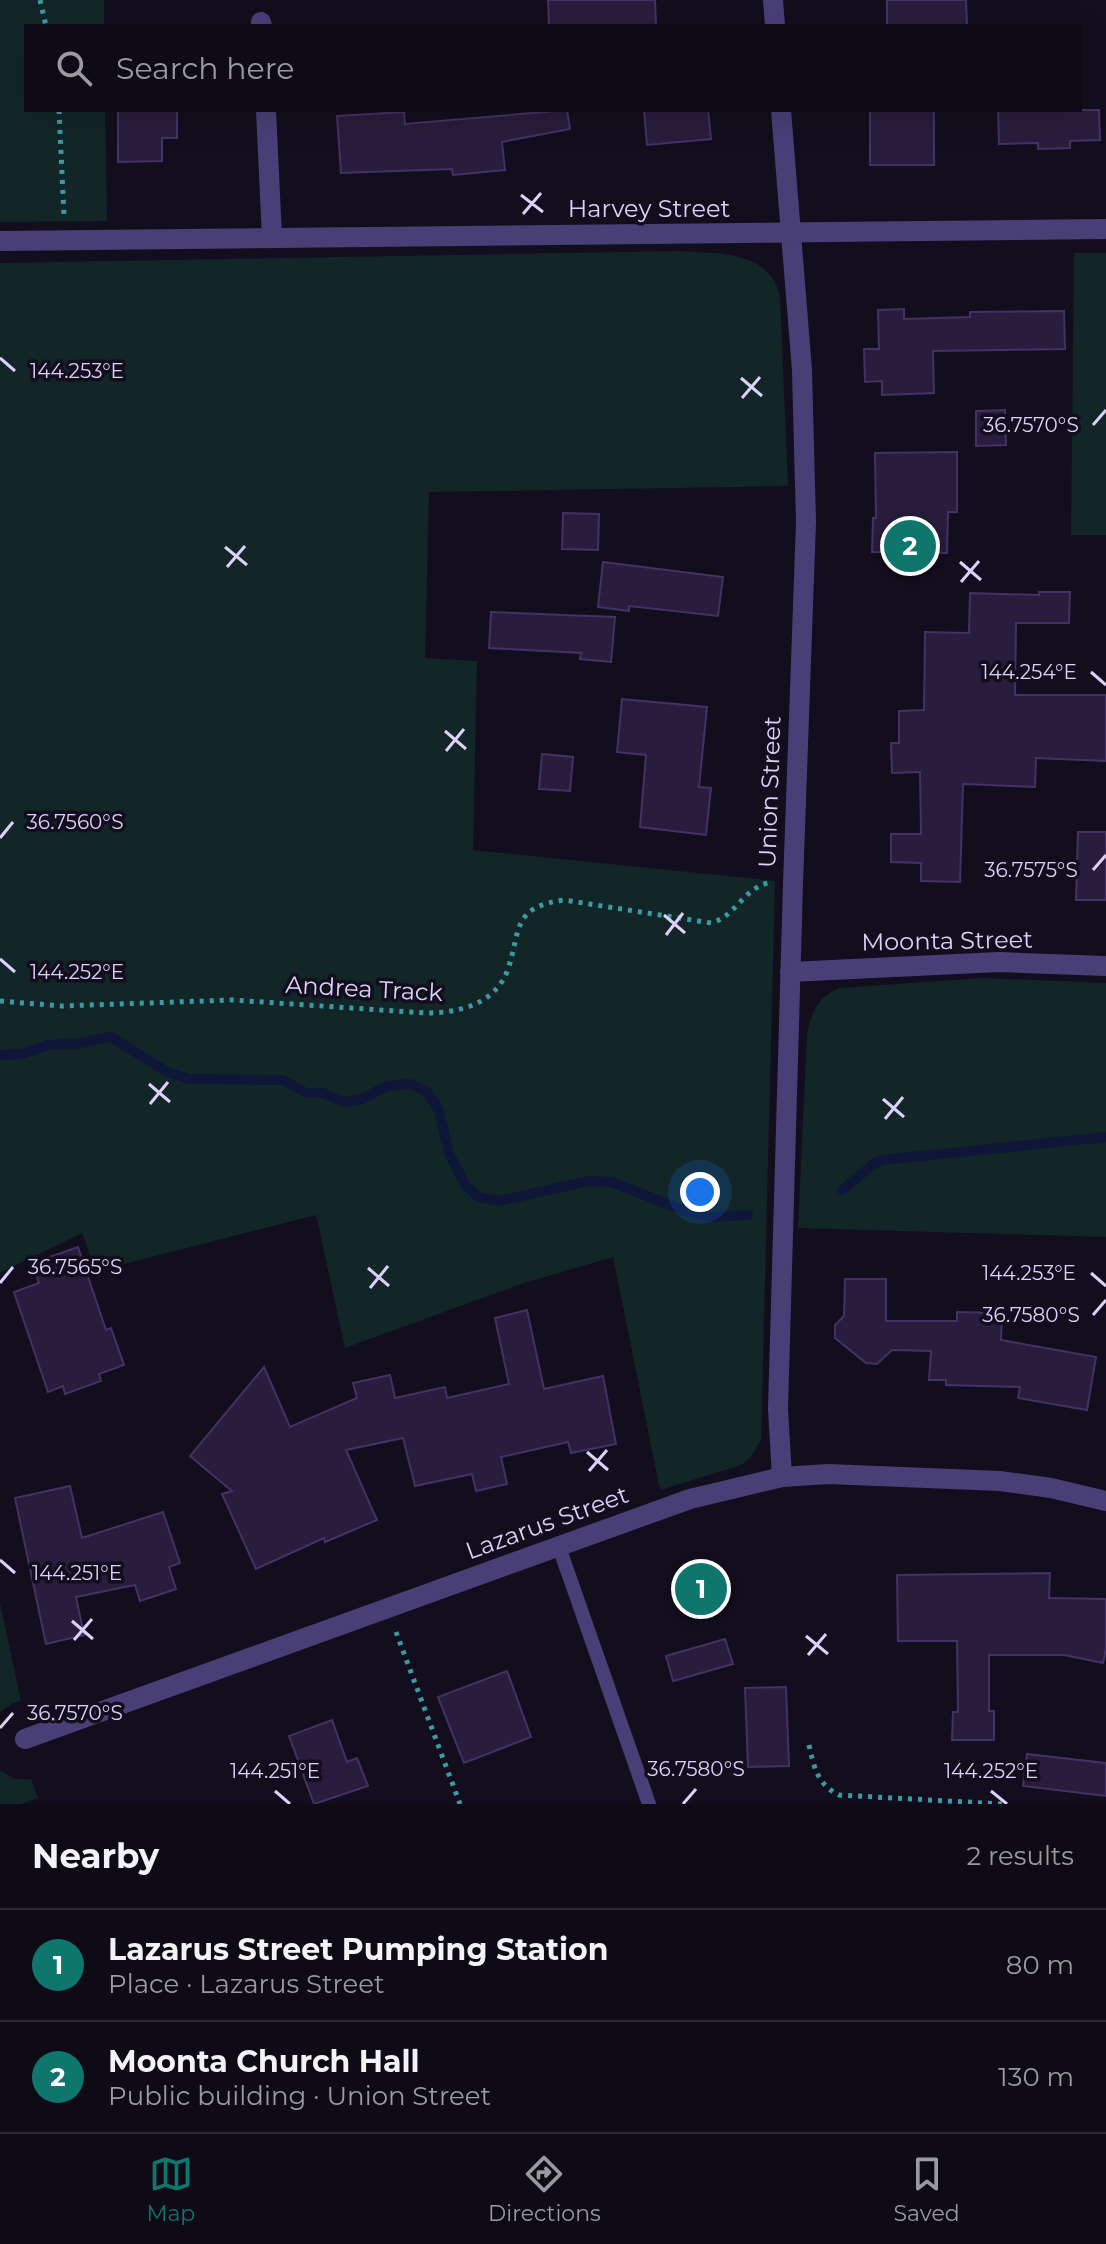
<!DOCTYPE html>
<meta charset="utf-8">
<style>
body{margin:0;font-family:Montserrat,sans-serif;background:#1c1823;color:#f1f3f6}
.you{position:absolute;left:700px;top:1192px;width:28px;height:28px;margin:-20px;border:6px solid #fff;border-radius:50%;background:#1a73e8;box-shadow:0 0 0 12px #1a73e833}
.badge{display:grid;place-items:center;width:52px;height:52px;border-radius:50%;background:#0f766e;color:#fff;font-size:26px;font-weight:700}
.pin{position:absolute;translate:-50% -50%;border:4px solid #fff;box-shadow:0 2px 8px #0006}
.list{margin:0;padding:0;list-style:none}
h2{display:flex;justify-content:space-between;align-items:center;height:104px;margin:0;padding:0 32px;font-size:34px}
h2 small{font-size:26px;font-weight:400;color:#9b9aa1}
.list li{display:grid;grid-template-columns:52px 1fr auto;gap:24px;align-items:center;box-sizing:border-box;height:112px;padding:0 32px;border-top:2px solid #2e2b35}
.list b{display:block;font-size:30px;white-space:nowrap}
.list p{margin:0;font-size:26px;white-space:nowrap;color:#9b9aa1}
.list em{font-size:26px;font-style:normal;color:#9b9aa1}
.icon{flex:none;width:44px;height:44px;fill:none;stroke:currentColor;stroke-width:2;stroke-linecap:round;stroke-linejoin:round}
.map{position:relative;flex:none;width:1106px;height:1804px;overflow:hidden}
.search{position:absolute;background:#0e0a16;box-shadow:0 8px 32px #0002;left:24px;right:24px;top:24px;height:88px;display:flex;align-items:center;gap:20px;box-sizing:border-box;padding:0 28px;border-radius:0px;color:#9b9aa1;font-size:30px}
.sheet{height:328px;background:#0e0a16}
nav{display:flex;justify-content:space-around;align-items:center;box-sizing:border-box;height:112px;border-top:2px solid #2e2b35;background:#0e0a16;font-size:22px;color:#9b9aa1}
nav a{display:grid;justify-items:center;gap:4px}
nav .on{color:#0f766e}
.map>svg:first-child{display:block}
.green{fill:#122527}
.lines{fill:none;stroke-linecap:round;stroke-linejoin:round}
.stream{stroke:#0e1737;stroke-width:10}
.building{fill:#281d3c;stroke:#433265;stroke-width:2}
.path{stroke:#3b9aa3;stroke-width:5;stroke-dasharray:4 6;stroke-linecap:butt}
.lane{stroke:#493f77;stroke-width:14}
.street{stroke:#493f77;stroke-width:20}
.ticks{fill:none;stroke:#dbd1f9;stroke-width:3}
.labels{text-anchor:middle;stroke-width:7;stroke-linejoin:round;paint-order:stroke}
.street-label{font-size:24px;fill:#dbd1f9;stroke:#130e1d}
.ticks-label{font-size:20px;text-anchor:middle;fill:#dbd1f9;stroke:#130e1d;stroke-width:7;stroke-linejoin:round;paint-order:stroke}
</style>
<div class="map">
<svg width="1106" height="1804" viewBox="0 0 1106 1804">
<rect width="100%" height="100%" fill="#130e1d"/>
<g class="green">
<polygon points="0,0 104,0 104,26 26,26 26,110 105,110 107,221 0,222"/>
<path d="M680 251C718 254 772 250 780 298L788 486 429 492 425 658 477 661 473 850 775 881 761 1440 750 1458 741 1465 660 1490 613 1257 521 1284 345 1348 316 1215 96 1271 82 1233 0 1273V263Z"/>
<polygon points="1074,253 1106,253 1106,535 1071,535"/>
<path d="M982 978 1106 983V1237L798 1228 807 1036C810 1014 818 996 840 988Z"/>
<polygon points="0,1603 21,1701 11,1704 0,1712"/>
<polygon points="0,1770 14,1779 31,1779 38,1798 21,1804 0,1804"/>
</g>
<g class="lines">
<g class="stream">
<polyline points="0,1055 22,1054 48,1045 74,1044 111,1037 169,1073 190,1079 283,1080 306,1093 323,1093 344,1102 362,1099 387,1086 410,1084 426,1091 438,1108 450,1156 466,1186 479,1197 498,1201 589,1181 611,1182 686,1211 711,1217 748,1215"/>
<polyline points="842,1190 875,1163 883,1160 1106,1137"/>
</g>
</g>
<g class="building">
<polygon points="548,0 655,0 656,26 549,26"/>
<polygon points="887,0 966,0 967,26 887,26"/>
<polygon points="118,110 177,110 177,138 162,138 162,161 118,162"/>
<polygon points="567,110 570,129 502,142 505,170 453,175 452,169 341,173 337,116 404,112 405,124"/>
<polygon points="644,110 708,110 711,139 647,145"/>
<rect x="870" y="110" width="64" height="55"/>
<polygon points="998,110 1099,110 1100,140 1070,141 1070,148 1038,149 1038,143 999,144"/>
<polygon points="904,309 904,319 970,317 970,312 1064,311 1065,349 933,351 934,393 882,395 882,381 865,382 864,349 879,349 878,310"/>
<polygon points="1005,410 1006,445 976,446 976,411"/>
<polygon points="957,452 957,512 948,512 947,553 872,552 873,518 876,518 875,453"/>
<polygon points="563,513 599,514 598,550 562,549"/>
<polygon points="603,562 723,577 718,616 629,606 629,611 598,607"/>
<polygon points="1039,592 1070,592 1069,623 1016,623 1015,695 1106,695 1106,761 1036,758 1035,787 963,784 960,882 921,881 921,863 891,862 891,834 921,834 920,772 892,773 891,743 899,743 899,711 924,710 925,632 969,633 970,593 1039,595"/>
<polygon points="491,612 615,617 611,662 580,659 581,653 489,648"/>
<polygon points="622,699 707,707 699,787 711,788 706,835 640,827 646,755 617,752"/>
<polygon points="542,754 573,757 570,791 539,789"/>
<polygon points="1078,832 1106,832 1106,900 1076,900"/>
<polygon points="78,1247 106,1330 111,1328 124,1365 99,1374 101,1381 65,1394 63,1386 48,1392 14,1292 39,1283 32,1263"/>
<polygon points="845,1279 886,1279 886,1321 957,1321 957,1312 1002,1313 1001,1340 1096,1357 1087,1410 1018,1398 1020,1387 946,1385 946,1380 929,1380 931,1351 892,1350 877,1364 866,1363 835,1338 835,1325 844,1316"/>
<polygon points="527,1310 544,1389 603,1376 616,1444 571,1453 568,1442 501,1457 507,1484 476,1491 472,1474 415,1486 403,1438 346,1450 377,1520 325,1542 324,1538 256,1569 222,1494 232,1491 190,1456 264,1367 290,1427 357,1398 353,1383 390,1375 395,1398 445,1387 447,1398 509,1384 495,1318"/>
<polygon points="70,1486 82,1538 163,1512 180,1563 169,1567 176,1589 140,1601 135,1585 76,1597 84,1635 46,1644 15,1498"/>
<polygon points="1050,1573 1049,1598 1106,1599 1106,1648 1103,1663 1064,1655 989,1655 989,1711 994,1711 994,1740 952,1740 953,1712 958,1712 957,1641 898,1641 897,1575"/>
<polygon points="717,1574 718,1603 684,1604 684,1575"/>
<polygon points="725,1639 733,1664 673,1681 666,1656"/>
<polygon points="507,1671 531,1737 464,1763 438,1697"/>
<polygon points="786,1687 789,1766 748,1767 745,1688"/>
<polygon points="332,1720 347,1762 357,1758 368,1786 314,1804 289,1736"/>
<polygon points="1027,1754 1106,1763 1106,1796 1023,1786"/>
</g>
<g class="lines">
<g class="path">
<polyline points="40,0 46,26"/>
<polyline points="59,110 64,216"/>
<path d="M0 1001 61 1006 232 1000 426 1013C459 1013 496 1004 508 969 521 931 511 907 564 900L711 923C735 917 743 889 768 883"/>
<polyline points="396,1632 460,1804"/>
<path d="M809 1745C814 1767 817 1784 839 1795L1002 1804"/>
</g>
<polyline class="lane" points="559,1547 649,1804"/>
<g class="street">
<polyline points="773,0 775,26"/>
<polyline points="261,22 262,26"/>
<polyline points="266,110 272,238"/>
<polyline points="781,110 802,370 806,522 793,884 778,1409 782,1477"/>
<polyline points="0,241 1106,229"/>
<polyline points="790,972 999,962 1106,966"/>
<polyline points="25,1739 690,1499 782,1477 828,1474 1000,1481 1051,1488 1106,1501"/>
</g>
</g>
<path class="ticks" d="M521 195 543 212M523 214 541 193M0 358 15 371M741 378 762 396M742 398 760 377M1093 425 1106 410M225 547 247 565M960 562 981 580M227 567 245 546M961 582 979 561M1091 672 1106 685M445 731 466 749M446 751 464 729M0 838 13 822M1093 870 1106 855M664 915 685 933M666 935 683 913M0 959 15 972M149 1084 170 1102M883 1099 904 1117M150 1104 168 1082M885 1119 903 1097M368 1268 389 1286M1091 1273 1106 1286M0 1283 13 1267M370 1288 388 1266M1093 1315 1106 1300M587 1452 608 1470M589 1471 607 1450M0 1560 15 1573M72 1621 93 1639M806 1636 828 1654M74 1640 92 1619M808 1655 826 1634M0 1728 13 1713M275 1791 290 1804M991 1791 1007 1804M683 1804 696 1789"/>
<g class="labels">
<g class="street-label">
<text x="649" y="217">Harvey Street</text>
<text transform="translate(770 792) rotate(-88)" y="8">Union Street</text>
<text transform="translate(947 941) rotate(-1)" y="8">Moonta Street</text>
<text transform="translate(364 989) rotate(3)" y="8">Andrea Track</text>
<text transform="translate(547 1523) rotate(-20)" y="8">Lazarus Street</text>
</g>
</g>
<g class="ticks-label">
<text x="77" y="378">144.253°E</text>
<text x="1031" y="432">36.7570°S</text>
<text x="1029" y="679">144.254°E</text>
<text x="75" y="829">36.7560°S</text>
<text x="1031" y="877">36.7575°S</text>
<text x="77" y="979">144.252°E</text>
<text x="75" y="1274">36.7565°S</text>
<text x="1029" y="1280">144.253°E</text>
<text x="1031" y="1322">36.7580°S</text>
<text x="77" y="1580">144.251°E</text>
<text x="75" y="1720">36.7570°S</text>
<text x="696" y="1776">36.7580°S</text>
<text x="275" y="1778">144.251°E</text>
<text x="991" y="1778">144.252°E</text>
</g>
</svg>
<div class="you"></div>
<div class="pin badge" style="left:701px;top:1589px">1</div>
<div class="pin badge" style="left:910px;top:546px">2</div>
<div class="search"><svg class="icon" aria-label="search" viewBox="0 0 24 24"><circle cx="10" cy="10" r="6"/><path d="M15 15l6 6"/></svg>Search here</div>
</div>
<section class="sheet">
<h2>Nearby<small>2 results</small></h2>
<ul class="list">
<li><span class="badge">1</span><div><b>Lazarus Street Pumping Station</b><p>Place · Lazarus Street</p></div><em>80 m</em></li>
<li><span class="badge">2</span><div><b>Moonta Church Hall</b><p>Public building · Union Street</p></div><em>130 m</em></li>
</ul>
</section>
<nav>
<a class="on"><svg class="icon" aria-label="map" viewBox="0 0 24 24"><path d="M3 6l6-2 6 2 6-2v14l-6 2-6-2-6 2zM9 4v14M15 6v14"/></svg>Map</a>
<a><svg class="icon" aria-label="directions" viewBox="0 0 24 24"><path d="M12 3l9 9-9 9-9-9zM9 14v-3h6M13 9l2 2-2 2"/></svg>Directions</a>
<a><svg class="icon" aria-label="saved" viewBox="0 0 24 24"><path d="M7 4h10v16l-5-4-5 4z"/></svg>Saved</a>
</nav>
